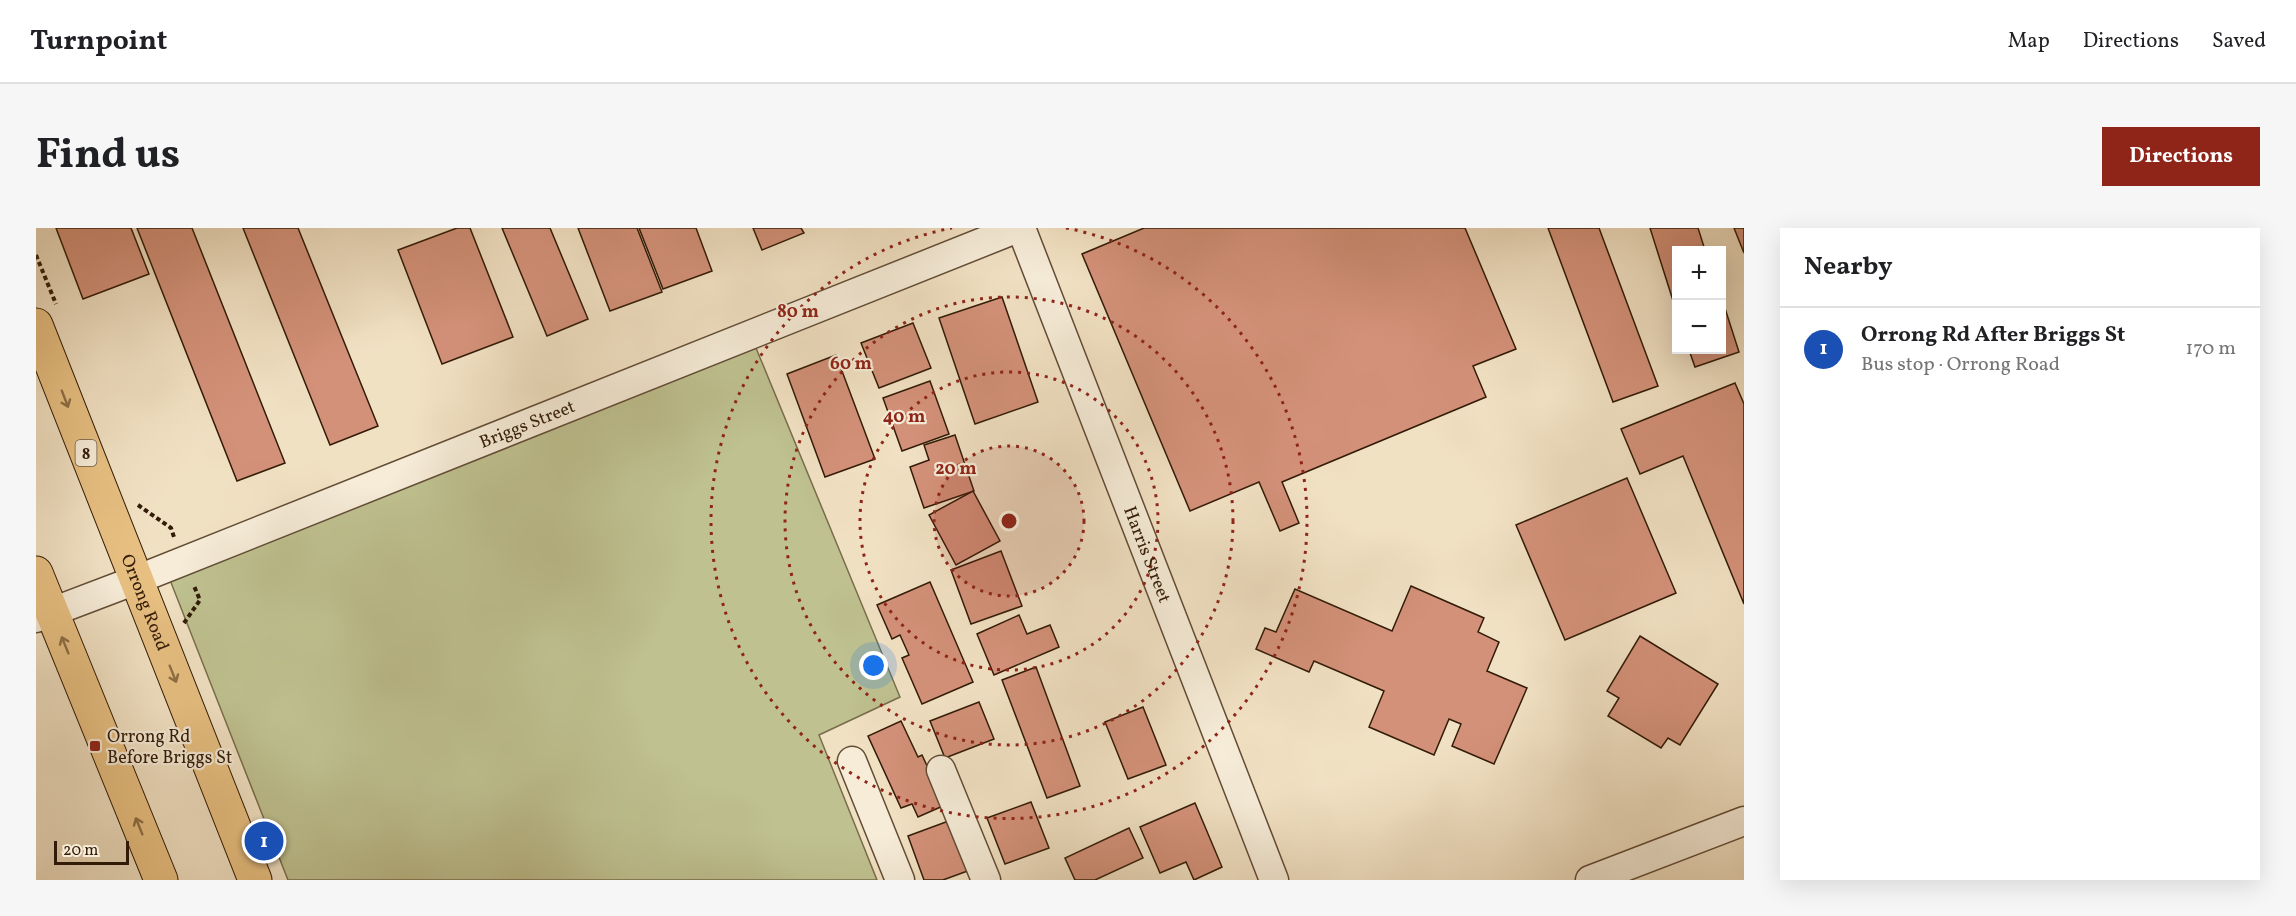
<!DOCTYPE html>
<meta charset="utf-8">
<style>
body{margin:0;font-family:Vollkorn,serif;background:#f6f6f6;color:#202124}
.controls{position:absolute;right:18px;top:18px;display:grid;overflow:hidden;border-radius:0px;box-shadow:0 6px 24px #0002}
.controls button{width:54px;height:54px;display:grid;place-items:center;padding:0;border:0;border-bottom:2px solid #e0e0e0;background:#fff;color:#202124;font:30px sans-serif}
.scale{position:absolute;left:18px;bottom:15px;width:75px;box-sizing:border-box;padding-left:6px;border:3px solid #321b07;border-top:0;font-size:16px;line-height:21px;white-space:nowrap;color:#321b07;-webkit-text-stroke:4px #f6ecd8;paint-order:stroke}
.you{position:absolute;left:838px;top:438px;width:21px;height:21px;margin:-15px;border:4px solid #fff;border-radius:50%;background:#1a73e8;box-shadow:0 0 0 9px #1a73e833}
.badge{display:grid;place-items:center;width:39px;height:39px;border-radius:50%;background:#8f2418;color:#fff;font-size:20px;font-weight:700}
.pin{position:absolute;translate:-50% -50%;border:3px solid #fff;box-shadow:0 2px 6px #0006}
.list{margin:0;padding:0;list-style:none}
h2{display:flex;justify-content:space-between;align-items:center;height:78px;margin:0;padding:0 24px;font-size:26px}
h2 small{font-size:20px;font-weight:400;color:#757577}
.list li{display:grid;grid-template-columns:39px 1fr auto;gap:18px;align-items:center;box-sizing:border-box;height:84px;padding:0 24px;border-top:2px solid #e0e0e0}
.list b{display:block;font-size:22px;white-space:nowrap}
.list p{margin:0;font-size:20px;white-space:nowrap;color:#757577}
.list em{font-size:20px;font-style:normal;color:#757577}
.map{position:relative;flex:none;width:1708px;height:652px;overflow:hidden;border-radius:0px}
header{display:flex;align-items:center;gap:36px;box-sizing:border-box;height:84px;padding:0 30px;background:#fff;border-bottom:2px solid #e0e0e0}
header strong{font-size:28px}
nav{display:flex;gap:33px;margin-inline-start:auto;font-size:21px}
.intro{display:flex;align-items:center;justify-content:space-between;box-sizing:border-box;height:144px;padding:0 36px}
h1{margin:0;font-size:42px}
.button{padding:15px 27px;border-radius:0px;background:#8f2418;color:#fff;font-size:21px;font-weight:700}
main{display:flex;gap:36px;padding:0 36px}
aside{flex:1;background:#fff;border-radius:0px;box-shadow:0 6px 24px #0002}
.map>svg:first-child{display:block}
.green{fill:#bfc190;stroke:#786e4c;stroke-width:1.5}
.building{fill:#d39179;stroke:#321b07;stroke-width:1.5}
.lines{fill:none;stroke-linecap:round;stroke-linejoin:round}
.minor-casing{stroke:#624c36;stroke-width:31}
.highway-casing{stroke:#321b07;stroke-width:35}
.path{stroke:#321b07;stroke-width:4;stroke-dasharray:4.5 3;stroke-linecap:butt}
.minor{stroke:#f6ecd8;stroke-width:28}
.highway{stroke:#e8c082;stroke-width:33}
.oneway{stroke:#8d6e44}
.ring{fill:none;stroke:#8f2418;stroke-width:3;stroke-dasharray:3 6}
.poi-dot{fill:#8f2418;stroke:#f6ecd8;stroke-width:2}
.labels{text-anchor:middle;stroke-width:4.5;stroke-linejoin:round;paint-order:stroke}
.shield{fill:#f6ecd8;stroke:#6d5a46;stroke-width:1.5}
.shield-label{font-size:16px;font-weight:bold;fill:#321b07}
.street-label{font-size:18px;fill:#321b07;stroke:#f6ecd8}
.poi-label{font-size:18px;fill:#321b07;stroke:#f6ecd8;text-anchor:start}
.centre{fill:#8f2418;stroke:#f6ecd8;stroke-width:3}
.ring-label{font-size:18px;text-anchor:middle;font-weight:bold;fill:#8f2418;stroke:#f6ecd8;stroke-width:4.5;stroke-linejoin:round;paint-order:stroke}
</style>
<header>
<strong>Turnpoint</strong>
<nav><a>Map</a><a>Directions</a><a>Saved</a></nav>
</header>
<div class="intro"><h1>Find us</h1><a class="button">Directions</a></div>
<main>
<div class="map">
<svg width="1708" height="652" viewBox="0 0 1708 652">
<rect width="100%" height="100%" fill="#f1e1c3"/>
<filter id="stains"><feTurbulence type="fractalNoise" baseFrequency=".00333" numOctaves="4"/><feColorMatrix values="0 0 0 0 .2 0 0 0 0 .09 0 0 0 0 .02 0 0 0 .5 -.17"/></filter>
<radialGradient id="worn" r=".72"><stop offset=".6" stop-color="#630" stop-opacity="0"/><stop offset="1" stop-color="#630" stop-opacity=".3"/></radialGradient>
<polygon class="green" points="720,120 864,469 783,507 841,652 252,652 134,352"/>
<g class="building">
<polygon points="20,0 95,0 113,46 47,71"/>
<polygon points="101,0 156,0 249,235 201,253"/>
<polygon points="207,0 262,0 342,198 294,217"/>
<polygon points="421,0 434,0 477,109 406,136 362,22"/>
<polygon points="466,0 514,0 552,91 511,108"/>
<polygon points="542,0 601,0 626,64 574,83"/>
<polygon points="603,0 660,0 676,43 627,61"/>
<polygon points="717,0 765,0 768,5 726,22"/>
<polygon points="1108,0 1429,0 1480,121 1437,138 1450,169 1246,254 1263,295 1244,303 1223,254 1154,283 1046,26"/>
<polygon points="1512,0 1563,0 1622,158 1577,174"/>
<polygon points="1614,0 1662,0 1669,22 1640,22 1640,82"/>
<polygon points="1698,0 1708,0 1708,25"/>
<polygon points="966,69 1002,174 939,196 903,90"/>
<polygon points="1686,71 1703,124 1659,139 1653,122 1686,122"/>
<polygon points="877,95 895,140 843,160 825,115"/>
<polygon points="800,127 839,231 789,249 751,146"/>
<polygon points="894,153 913,206 866,223 847,170"/>
<polygon points="1699,155 1708,176 1708,376 1647,228 1604,246 1585,201"/>
<polygon points="919,207 938,263 888,280 874,239 893,232 888,217"/>
<polygon points="1591,250 1640,365 1529,412 1480,297"/>
<polygon points="937,263 964,313 920,337 893,287"/>
<polygon points="965,323 986,378 935,396 915,342"/>
<polygon points="894,354 937,454 886,476 866,430 873,427 864,407 856,411 841,377"/>
<polygon points="1375,358 1448,390 1442,404 1463,414 1451,443 1491,460 1458,536 1416,518 1425,496 1413,491 1398,527 1333,499 1348,463 1278,433 1273,444 1220,421 1229,400 1240,404 1259,361 1356,403"/>
<polygon points="983,387 991,406 1014,397 1023,419 958,447 941,406"/>
<polygon points="1604,408 1682,456 1644,517 1632,510 1625,520 1572,488 1583,470 1571,463"/>
<polygon points="1000,439 1044,558 1011,570 966,452"/>
<polygon points="943,474 958,511 909,530 894,493"/>
<polygon points="1107,479 1130,537 1092,551 1069,494"/>
<polygon points="865,493 882,529 886,527 909,577 882,589 876,576 865,580 832,508"/>
<polygon points="995,574 1013,620 969,636 951,590"/>
<polygon points="1159,575 1186,639 1158,652 1150,634 1124,645 1104,599"/>
<polygon points="918,591 937,641 907,652 888,652 872,608"/>
<polygon points="1093,600 1107,630 1059,652 1039,652 1029,630"/>
</g>
<g class="lines">
<defs>
<g id="minor">
<path id="s1" d="M985 0 1238 652"/>
<path id="s2" d="M0 390 100 352 982 0"/>
<polyline points="816,533 864,652"/>
<polyline points="905,542 950,652"/>
<polyline points="1554,652 1708,593"/>
</g>
<g id="highway">
<path id="s3" d="M0 97 219 652"/>
<polyline points="0,345 125,652"/>
</g>
</defs>
<use href="#minor" class="minor-casing"/>
<use href="#highway" class="highway-casing"/>
<g class="path">
<polyline points="0,27 20,76"/>
<polyline points="102,277 135,300 138,309"/>
<polyline points="148,395 164,372 158,358"/>
</g>
<use href="#minor" class="minor"/>
<use href="#highway" class="highway"/>
</g>
<defs><path id="oneway-shaft" d="M-6 0H5M1.5-3L5.5 0L1.5 3" fill="none" stroke-width="1.6" stroke-linecap="round" stroke-linejoin="round" transform="scale(1.5)"/></defs>
<g class="oneway">
<use href="#oneway-shaft" transform="translate(29 171) rotate(69)"/>
<use href="#oneway-shaft" transform="translate(29 417) rotate(-112)"/>
<use href="#oneway-shaft" transform="translate(137 446) rotate(68)"/>
<use href="#oneway-shaft" transform="translate(103 598) rotate(-112)"/>
</g>
<circle cx="973" cy="293" r="75" fill="#8f2418" fill-opacity=".12"/>
<g class="ring">
<circle cx="973" cy="293" r="75"/>
<circle cx="973" cy="293" r="149"/>
<circle cx="973" cy="293" r="224"/>
<path d="M1030 0A298 298 0 1 1 916 0"/>
</g>
<rect class="poi-dot" x="53" y="512" width="12" height="12" rx="3"/>
<g class="labels">
<rect class="shield" x="39.5" y="212" width="21" height="26" rx="4.5"/>
<g class="shield-label">
<text x="50" y="231">8</text>
</g>
<g class="street-label">
<text dy="6" stroke="none"><textPath href="#s2" startOffset="528">Briggs Street</textPath></text>
<text dy="6" stroke="none"><textPath href="#s1" startOffset="350">Harris Street</textPath></text>
<text dy="6" stroke="none"><textPath href="#s3" startOffset="298">Orrong Road</textPath></text>
</g>
<g class="poi-label">
<text x="71" y="514">Orrong Rd<tspan x="71" dy="21">Before Briggs St</tspan></text>
</g>
</g>
<circle cx="973" cy="293" r="9" class="centre"/>
<g class="ring-label">
<text x="762" y="89">80 m</text>
<text x="815" y="141">60 m</text>
<text x="868" y="194">40 m</text>
<text x="920" y="246">20 m</text>
</g>
<rect width="100%" height="100%" filter="url(#stains)"/>
<rect width="100%" height="100%" fill="url(#worn)"/>
</svg>
<div class="controls">
<button>+</button>
<button>−</button>
</div>
<div class="scale">20 m</div>
<div class="you"></div>
<div class="pin badge" style="left:228px;top:613px;background:#1a4fb4">1</div>
</div>
<aside>
<h2>Nearby<small></small></h2>
<ul class="list">
<li><span class="badge" style="background:#1a4fb4">1</span><div><b>Orrong Rd After Briggs St</b><p>Bus stop · Orrong Road</p></div><em>170 m</em></li>
</ul>
</aside>
</main>
